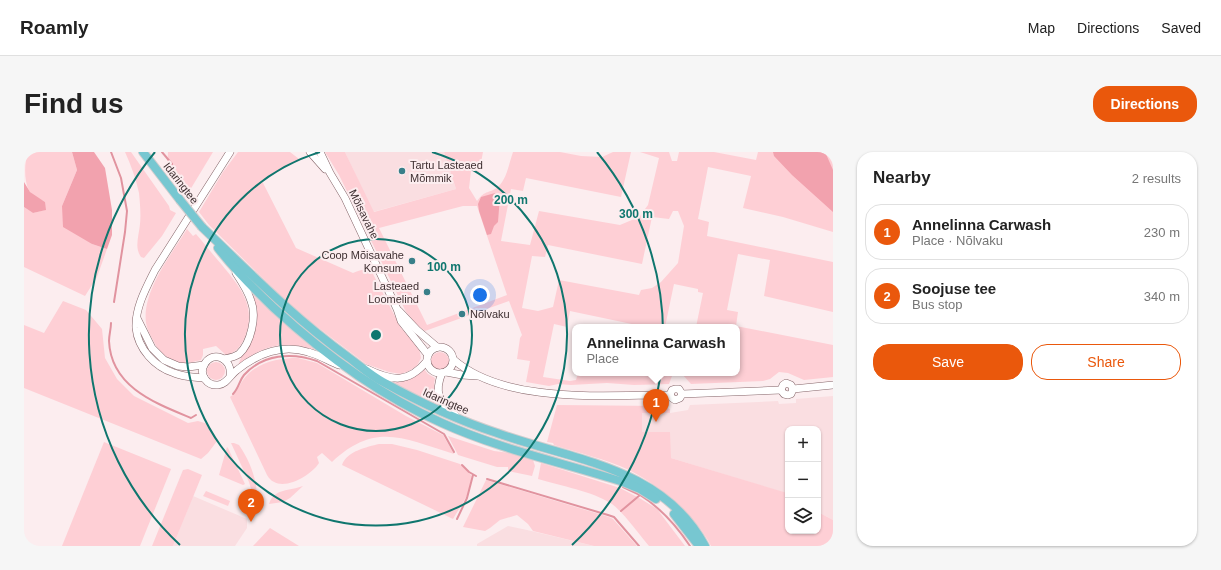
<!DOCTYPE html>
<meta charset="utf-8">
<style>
body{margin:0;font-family:Helvetica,sans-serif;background:#f6f6f6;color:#222}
.controls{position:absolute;right:12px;bottom:12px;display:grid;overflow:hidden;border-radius:8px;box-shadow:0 1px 3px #0004}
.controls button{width:36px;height:36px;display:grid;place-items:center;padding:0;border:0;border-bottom:1px solid #e0e0e0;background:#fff;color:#222;font:20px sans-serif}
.you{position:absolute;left:456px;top:143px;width:14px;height:14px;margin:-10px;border:3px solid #fff;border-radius:50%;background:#1a73e8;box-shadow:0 0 0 6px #1a73e833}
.badge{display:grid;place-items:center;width:26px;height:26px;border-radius:50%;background:#ea580c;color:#fff;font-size:13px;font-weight:700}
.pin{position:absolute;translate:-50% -33px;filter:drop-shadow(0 1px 2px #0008)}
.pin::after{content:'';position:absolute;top:21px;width:14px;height:12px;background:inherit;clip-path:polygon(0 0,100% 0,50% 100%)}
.popup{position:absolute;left:548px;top:172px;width:168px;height:52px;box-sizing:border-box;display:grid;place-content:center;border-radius:8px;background:#fff;filter:drop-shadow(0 1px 3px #0005);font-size:13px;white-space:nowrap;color:#767676}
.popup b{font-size:15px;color:#222}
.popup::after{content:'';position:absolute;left:50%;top:100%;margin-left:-8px;border:8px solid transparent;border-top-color:#fff}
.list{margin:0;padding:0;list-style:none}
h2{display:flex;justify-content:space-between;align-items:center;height:52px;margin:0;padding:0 16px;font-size:17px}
h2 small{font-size:13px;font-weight:400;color:#767676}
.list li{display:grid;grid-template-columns:26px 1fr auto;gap:12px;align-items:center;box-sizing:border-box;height:56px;margin:0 8px 8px;padding:0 8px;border:1px solid #e0e0e0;border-radius:16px}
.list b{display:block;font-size:15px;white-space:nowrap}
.list p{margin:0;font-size:13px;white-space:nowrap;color:#767676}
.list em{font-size:13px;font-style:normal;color:#767676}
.actions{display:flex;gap:8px;padding:12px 16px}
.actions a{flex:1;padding:9px 0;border:1px solid #ea580c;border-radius:16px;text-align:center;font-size:14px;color:#ea580c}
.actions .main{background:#ea580c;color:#fff}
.icon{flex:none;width:22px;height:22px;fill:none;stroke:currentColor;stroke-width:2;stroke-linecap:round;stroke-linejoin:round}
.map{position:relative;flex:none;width:809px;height:394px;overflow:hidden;border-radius:16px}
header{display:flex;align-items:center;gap:24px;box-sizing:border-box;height:56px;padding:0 20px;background:#fff;border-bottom:1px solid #e0e0e0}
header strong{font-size:19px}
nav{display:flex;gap:22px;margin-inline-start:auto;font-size:14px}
.intro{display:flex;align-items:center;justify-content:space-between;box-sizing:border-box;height:96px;padding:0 24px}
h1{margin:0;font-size:28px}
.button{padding:10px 18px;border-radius:16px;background:#ea580c;color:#fff;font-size:14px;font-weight:700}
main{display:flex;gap:24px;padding:0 24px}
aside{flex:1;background:#fff;border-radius:16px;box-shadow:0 1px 3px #0004}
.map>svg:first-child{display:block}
.built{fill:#fadee1}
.green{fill:#fecfd5;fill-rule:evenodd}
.forest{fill:#f2a2ae}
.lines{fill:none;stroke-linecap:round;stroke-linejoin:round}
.stream{stroke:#e1939f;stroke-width:2}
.minor-casing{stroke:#846468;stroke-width:8}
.major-casing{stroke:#d1cdce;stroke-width:10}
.minor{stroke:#fff;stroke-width:7}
.major{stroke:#77c7d1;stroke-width:8}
.major-bridge-casing{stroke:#d1cdce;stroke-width:10;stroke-linecap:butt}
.major-bridge{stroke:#77c7d1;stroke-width:8}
.ring{fill:none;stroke:#0f766e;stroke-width:2}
.poi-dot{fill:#387f89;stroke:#fcedef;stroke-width:1.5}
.labels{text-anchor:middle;stroke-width:4;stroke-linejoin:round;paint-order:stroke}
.poi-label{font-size:11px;fill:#3e2f31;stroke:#fcedef;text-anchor:start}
.street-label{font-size:11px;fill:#3e2f31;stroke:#fcedef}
.centre{fill:#0f766e;stroke:#fcedef;stroke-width:2}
.ring-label{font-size:12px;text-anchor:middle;font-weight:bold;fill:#0f766e;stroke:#fcedef;stroke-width:4;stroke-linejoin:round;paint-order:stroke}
</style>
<header>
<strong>Roamly</strong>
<nav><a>Map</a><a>Directions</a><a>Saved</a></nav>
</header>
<div class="intro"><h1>Find us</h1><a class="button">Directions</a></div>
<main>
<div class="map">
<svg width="809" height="394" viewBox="0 0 809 394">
<rect width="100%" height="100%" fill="#fcedef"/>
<g class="built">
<polygon points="321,0 420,0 432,37 349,60"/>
<polygon points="809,244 809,368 794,360 794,277 764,277 764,342 647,306 618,281 618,261 646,261 664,258 666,253 754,249 755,252 772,251 772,247"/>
<polygon points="169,344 223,367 223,376 211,394 149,394"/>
<polygon points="484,374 503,378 570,394 453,394 453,392"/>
</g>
<g class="green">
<path d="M4 0H48L53 18 38 54 68 92 83 97 73 125 61 144 0 115V55L9 61 21 58V50C16 47 9 44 5 39 0 28 0 12 4 0Z"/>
<path d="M101 0H107L145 54 146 58 152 61 138 84 120 106 117 105C110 95 115 84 116 72 117 63 116 51 115 41 112 27 107 13 101 0Z"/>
<polygon points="144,0 189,0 166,38 143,16"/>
<path d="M214 0H266L275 7 238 29 272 96 329 121C336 118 341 116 348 120L377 176 395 196 397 206 393 214 385 219 377 222 365 220 342 212 271 158 185 73 175 60 199 20Z"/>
<path d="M301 0H321L350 60 432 37 420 0H459L455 21 447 19 445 36 453 49C462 37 465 42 474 35 483 27 485 11 489 0H536L557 4 578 5 589 0H607L597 45 502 26 499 39 487 37 477 89 506 93 515 59 596 73 615 65 624 53 635 6 616 0H645L648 9H653L655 0H690L732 8 734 0H809V80L759 65 719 56 727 24 684 15 674 67 685 70 683 84 809 110V160L740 144 746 108 714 102 703 158 714 160 712 174 809 193V225L780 228 764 221 755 220 746 227 739 229 667 232 658 222 648 224 645 232 610 233 583 231 547 233 534 232 525 234 502 230 506 209 493 207 496 186 498 183 485 149 401 179 393 173 382 160 315 23ZM439 54H453L483 143 403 173 355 76ZM649 59H654L660 74 654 111 637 130 628 136 617 138 615 143 535 128 529 155 514 159 498 156 508 104 521 105 524 93 618 112 628 65 645 67ZM650 132 674 137V140L679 141 672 175H713V221H554L552 228 546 229 519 225 530 172 543 175 546 159 622 175H641Z"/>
<path d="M163 77 169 84 172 82C181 92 189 103 198 113 216 135 233 154 221 185 217 194 212 201 202 203L192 194 179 197V203L177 208C158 213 150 213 136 199 133 196 131 192 129 188 126 183 123 177 122 171 118 139 147 103 163 77Z"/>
<path d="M229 143 291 198C259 188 240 193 214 213 216 209 217 205 219 201 222 196 226 192 228 187 235 172 233 158 229 143Z"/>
<polygon points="39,149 62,158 78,177 81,206 93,227 110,244 164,271 174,269 184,272 193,289 184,301 177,307 0,236 0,173 20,181"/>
<circle cx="416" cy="209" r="9"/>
<path d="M274 206 293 211 382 264 419 283 430 302C380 287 352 269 308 310L298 301 293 305 295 311C286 325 254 343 243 323L206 245C215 238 214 235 219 228 232 210 254 206 274 206Z"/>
<circle cx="192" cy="219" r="9"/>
<path d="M400 217 404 222 411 226C409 236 410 248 417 255L416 257 366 230C379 231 390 226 400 217Z"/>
<path d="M533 253 637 254 646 257V261H618V280H646L647 306 763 341 764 342V379H794V360L809 368V394H687C680 380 670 368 659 358 643 342 625 328 605 318 581 307 555 301 530 293L529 291 523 290Z"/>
<polygon points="424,284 470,299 486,301 509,308 511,314 508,324 484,319 484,315 473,315 434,303"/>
<polygon points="80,290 147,317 116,394 38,394"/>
<path d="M207 291H210L215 293C226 309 234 329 233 349L230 347 225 330Z"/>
<path d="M355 292H368L393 298 436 312 448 324 444 342 429 367 318 313C323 299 343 295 355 292Z"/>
<polygon points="203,295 204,296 221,332 219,333 195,323"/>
<path d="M517 311 596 336 617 347 633 357 661 394H625C614 381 601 362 588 352 568 339 537 334 514 327Z"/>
<polygon points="164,317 178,323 149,394 128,394 159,318"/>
<polygon points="462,328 585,365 589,367 613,394 570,394 509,379 504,372 493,363 476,368 466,376 461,379 439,375"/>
<path d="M279 334 266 346 259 350 245 352C250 336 266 339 279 334Z"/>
<polygon points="182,339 206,349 204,354 179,344"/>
<polygon points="246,376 275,394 229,394"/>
</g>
<g class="forest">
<polygon points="48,0 70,0 81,16 88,58 88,83 83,97 68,92 39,75 38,54 53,18"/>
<polygon points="749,0 804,0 802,2 809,18 809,60 768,23 750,4"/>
<polygon points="0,30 6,40 21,50 22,58 9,61 0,55"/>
<polygon points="471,41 474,41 476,44 474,70 470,74 467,82 463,83 455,59 454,52 457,45"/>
</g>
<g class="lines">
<g class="stream">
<polyline points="87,0 97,26 103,59 101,80 90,150"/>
<polyline points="138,0 148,12"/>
<path d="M87 171C87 177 85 183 85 189 87 235 131 251 167 266L172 263"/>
<path d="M209 242C215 236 215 229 220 223 239 202 268 200 293 209L420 282 430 300"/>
<polyline points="438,313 445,320 452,324"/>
<polyline points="463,327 584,363 590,365 615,394"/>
<polyline points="599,335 616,343"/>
<path d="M597 359 616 343C637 356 652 373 666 394"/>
<polyline points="433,367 443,346 449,323"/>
</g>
<defs>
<g id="minor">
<polyline points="286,0 301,17"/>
<polyline points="296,0 306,21 321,46 373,157 377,169 404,203"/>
<polyline points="375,159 393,178 413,195"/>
<polyline points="113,166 128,196 140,208 154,214 164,215 180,213"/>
<circle cx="416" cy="208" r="13"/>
<path d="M200 207C205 206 211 205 215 202 227 191 233 164 227 149 224 139 218 130 212 121"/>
<path d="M430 208C481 252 579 243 643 243H646L648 246 651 248 656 246 658 242"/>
<path d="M343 217C368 229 384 232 403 209"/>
<polyline points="422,220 438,223 453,224"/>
<path d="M418 221C410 240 415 251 431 263"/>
<path d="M206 224C209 206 188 197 180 213 175 223 183 234 194 233 203 232 206 223 213 218 233 202 258 192 284 200 295 203 305 209 315 213"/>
<path d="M180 226C170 225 159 225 150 221 131 215 114 197 112 176 111 156 122 136 131 118L206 0"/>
<polyline points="769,237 809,233"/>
<polyline points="757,238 759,233 762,231 767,233 769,237"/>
<polyline points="757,238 760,242 764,243 767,242 769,237"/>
<polyline points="658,242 757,238"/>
<polyline points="646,243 648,238 651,237 655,237 658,242"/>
</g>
<g id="major">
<polyline points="119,0 156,48"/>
<path d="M178 75C225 120 271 167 324 205 335 213 346 223 359 230 395 250 433 268 473 281 548 308 639 315 681 394"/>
<path d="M194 96C211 118 230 137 250 156 301 203 355 243 418 271 475 297 540 311 599 330L616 337 632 347"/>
<polyline points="650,362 675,394"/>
</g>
</defs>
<use href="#minor" class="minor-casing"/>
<use href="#major" class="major-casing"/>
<use href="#minor" class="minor"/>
<use href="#major" class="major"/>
<defs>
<polyline id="major-bridge" points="156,48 178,75"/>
</defs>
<use href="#major-bridge" class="major-bridge-casing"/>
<use href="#major-bridge" class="major-bridge"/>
</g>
<g class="ring">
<circle cx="352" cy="183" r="96"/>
<path d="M408 0A191 191 0 1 1 296 0"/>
<path d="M156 393A287 287 0 0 1 131 0M573 0A287 287 0 0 1 548 393"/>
</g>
<g class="poi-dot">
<circle cx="378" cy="19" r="4"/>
<circle cx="388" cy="109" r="4"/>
<circle cx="403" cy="140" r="4"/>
<circle cx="438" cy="162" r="4"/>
</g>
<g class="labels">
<g class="poi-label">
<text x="386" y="17">Tartu Lasteaed<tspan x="386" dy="13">Mõmmik</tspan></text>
<text x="380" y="107" text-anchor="end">Coop Mõisavahe<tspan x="380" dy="13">Konsum</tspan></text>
<text x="395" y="138" text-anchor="end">Lasteaed<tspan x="395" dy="13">Loomelind</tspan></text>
<text x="446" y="166">Nõlvaku</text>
</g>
<g class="street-label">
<text transform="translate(157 31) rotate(52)" y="4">Idaringtee</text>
<text transform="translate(340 62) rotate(64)" y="4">Mõisavahe</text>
<text transform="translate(422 249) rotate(24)" y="4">Idaringtee</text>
</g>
</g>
<circle cx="352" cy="183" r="6" class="centre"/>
<g class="ring-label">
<text x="487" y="52">200 m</text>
<text x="612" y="66">300 m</text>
<text x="420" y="119">100 m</text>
</g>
</svg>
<div class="controls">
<button>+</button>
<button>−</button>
<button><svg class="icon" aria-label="layers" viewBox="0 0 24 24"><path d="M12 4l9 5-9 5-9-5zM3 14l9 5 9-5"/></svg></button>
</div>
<div class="you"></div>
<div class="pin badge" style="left:632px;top:270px">1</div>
<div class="popup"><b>Annelinna Carwash</b>Place</div>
<div class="pin badge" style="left:227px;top:370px">2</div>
</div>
<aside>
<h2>Nearby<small>2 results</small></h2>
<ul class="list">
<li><span class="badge">1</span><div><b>Annelinna Carwash</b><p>Place · Nõlvaku</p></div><em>230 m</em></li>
<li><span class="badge">2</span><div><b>Soojuse tee</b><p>Bus stop</p></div><em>340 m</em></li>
</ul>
<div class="actions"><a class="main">Save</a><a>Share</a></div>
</aside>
</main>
